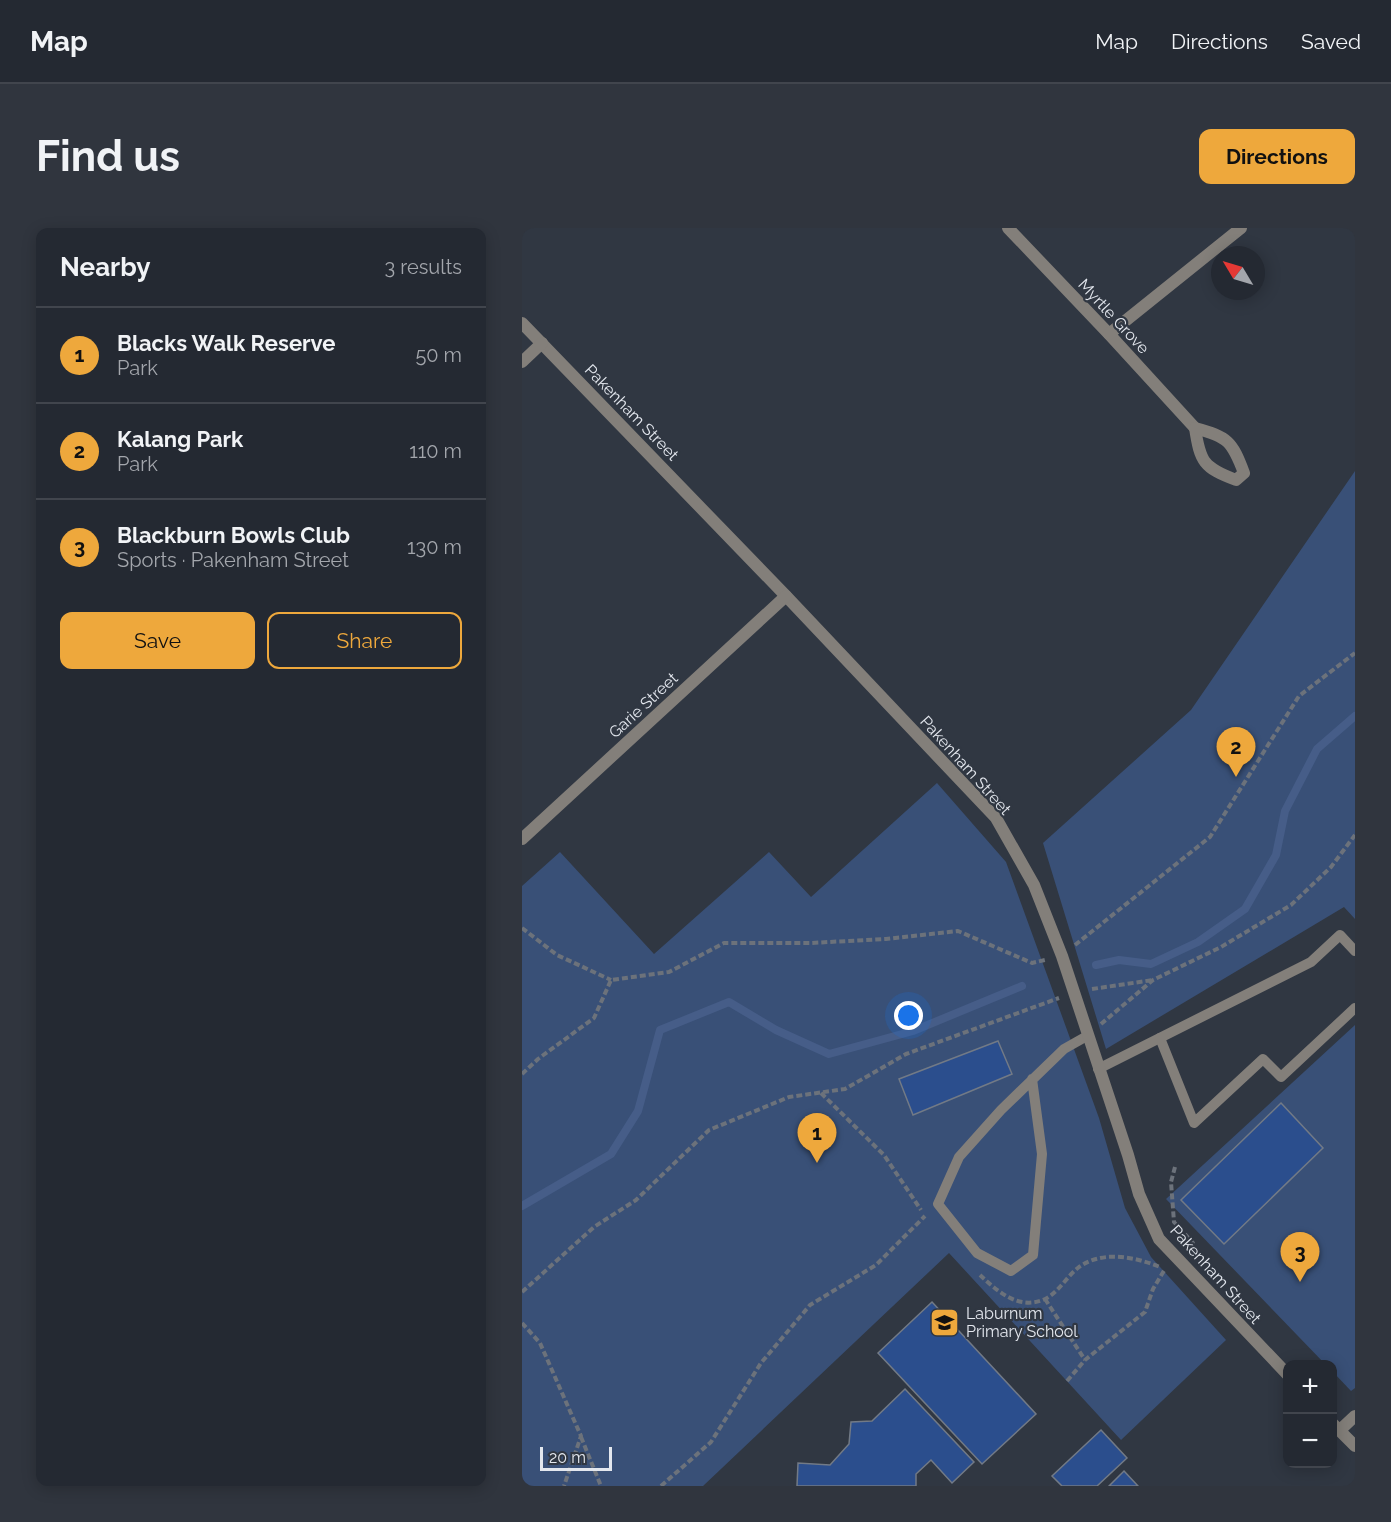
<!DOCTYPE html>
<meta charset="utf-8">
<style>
body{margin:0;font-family:Raleway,sans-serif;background:#30353e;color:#f1f3f6}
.controls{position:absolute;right:18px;bottom:18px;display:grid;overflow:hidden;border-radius:12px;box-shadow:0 3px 15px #0003}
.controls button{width:54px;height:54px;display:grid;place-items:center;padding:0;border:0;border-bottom:2px solid #41454d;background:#242932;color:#f1f3f6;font:30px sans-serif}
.compass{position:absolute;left:689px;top:18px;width:54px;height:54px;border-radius:50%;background:#242932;box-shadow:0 3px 15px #0003;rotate:308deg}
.scale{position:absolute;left:18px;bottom:15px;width:72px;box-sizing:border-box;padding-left:6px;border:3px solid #e3e7ee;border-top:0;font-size:16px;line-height:21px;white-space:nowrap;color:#e3e7ee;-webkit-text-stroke:4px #303742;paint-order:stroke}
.you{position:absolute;left:387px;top:788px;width:21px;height:21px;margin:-15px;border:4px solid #fff;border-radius:50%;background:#1a73e8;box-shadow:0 0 0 9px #1a73e833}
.badge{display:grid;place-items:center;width:39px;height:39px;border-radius:50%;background:#eea83c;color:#111;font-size:20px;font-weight:700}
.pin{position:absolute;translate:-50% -50px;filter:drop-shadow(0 2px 3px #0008)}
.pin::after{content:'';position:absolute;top:32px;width:21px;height:18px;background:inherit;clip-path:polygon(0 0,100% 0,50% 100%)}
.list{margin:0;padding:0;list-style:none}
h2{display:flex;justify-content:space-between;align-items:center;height:78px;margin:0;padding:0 24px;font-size:26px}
h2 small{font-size:20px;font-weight:400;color:#a3a6ac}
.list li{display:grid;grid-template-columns:39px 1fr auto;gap:18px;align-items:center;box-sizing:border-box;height:96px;padding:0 24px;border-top:2px solid #41454d}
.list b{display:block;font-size:22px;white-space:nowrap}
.list p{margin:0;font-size:20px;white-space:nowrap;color:#a3a6ac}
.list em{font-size:20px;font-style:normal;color:#a3a6ac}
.actions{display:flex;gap:12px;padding:18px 24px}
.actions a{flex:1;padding:14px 0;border:2px solid #eea83c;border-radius:12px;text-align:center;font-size:21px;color:#eea83c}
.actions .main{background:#eea83c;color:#111}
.map{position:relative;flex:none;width:833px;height:1258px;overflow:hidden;border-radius:12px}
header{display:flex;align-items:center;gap:36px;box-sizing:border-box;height:84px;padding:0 30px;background:#242932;border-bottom:2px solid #41454d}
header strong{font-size:28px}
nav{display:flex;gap:33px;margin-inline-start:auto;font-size:21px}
.intro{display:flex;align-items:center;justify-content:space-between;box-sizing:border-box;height:144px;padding:0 36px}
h1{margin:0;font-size:42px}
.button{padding:15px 27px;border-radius:12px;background:#eea83c;color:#111;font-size:21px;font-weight:700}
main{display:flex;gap:36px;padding:0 36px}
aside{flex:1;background:#242932;border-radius:12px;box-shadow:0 3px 15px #0003}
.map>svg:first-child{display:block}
.green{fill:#395077}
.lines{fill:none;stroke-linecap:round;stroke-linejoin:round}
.stream{stroke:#465d88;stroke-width:8}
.building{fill:#2b4e8d;stroke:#727a86;stroke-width:1.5}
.path{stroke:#6c727b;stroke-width:4;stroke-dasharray:6 3;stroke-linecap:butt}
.service{stroke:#837f7a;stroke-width:10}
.minor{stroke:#837f7a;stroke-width:12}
.labels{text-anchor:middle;stroke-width:4.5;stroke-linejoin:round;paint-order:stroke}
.street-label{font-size:16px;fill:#e3e7ee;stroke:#303742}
.poi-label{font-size:16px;fill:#e3e7ee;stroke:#303742;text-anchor:start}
</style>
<header>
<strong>Map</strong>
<nav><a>Map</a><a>Directions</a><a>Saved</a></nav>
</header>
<div class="intro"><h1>Find us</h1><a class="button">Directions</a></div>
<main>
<aside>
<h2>Nearby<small>3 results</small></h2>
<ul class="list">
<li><span class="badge">1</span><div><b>Blacks Walk Reserve</b><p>Park</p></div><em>50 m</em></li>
<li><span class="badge">2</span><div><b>Kalang Park</b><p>Park</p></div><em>110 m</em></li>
<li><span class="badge">3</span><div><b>Blackburn Bowls Club</b><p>Sports · Pakenham Street</p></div><em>130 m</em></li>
</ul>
<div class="actions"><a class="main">Save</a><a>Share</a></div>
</aside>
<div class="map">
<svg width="833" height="1258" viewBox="0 0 833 1258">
<rect width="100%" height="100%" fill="#303742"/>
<g class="green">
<polygon points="833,243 833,691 822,679 584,821 521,615 669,482"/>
<polygon points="415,555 484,634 577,890 603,980 629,1029 704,1112 599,1212 427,1025 181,1258 0,1258 0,658 38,624 132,726 247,624 289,669"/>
<polygon points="833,797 833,1160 829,1163 811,1144 810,1136 803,1136 644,971"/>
</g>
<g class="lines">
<g class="stream">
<polyline points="574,737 597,732 629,736 676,714 723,681 754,627 763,583 795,521 833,488"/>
<polyline points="0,978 89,926 116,883 138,802 207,774 254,802 307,826 391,803 500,758"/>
</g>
</g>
<g class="building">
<polygon points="476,813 490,846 391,887 377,851"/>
<polygon points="759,875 801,920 702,1016 659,972"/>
<polygon points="410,1074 514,1186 460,1236 356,1125"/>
<polygon points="383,1161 452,1234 430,1255 409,1232 394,1246 394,1258 275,1258 276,1235 308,1237 327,1216 329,1194 350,1193"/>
<polygon points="579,1202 605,1230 575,1258 540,1258 530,1248"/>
<polygon points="602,1243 616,1258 587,1258"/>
</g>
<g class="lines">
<g class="path">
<polyline points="0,700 35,727 89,752"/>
<polyline points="553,717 688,609 777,468 833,425"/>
<polyline points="570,761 631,752"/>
<polyline points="579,796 631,752 699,719 769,677 809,639 833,607"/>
<polyline points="0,846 16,831 72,790 89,752 147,744 202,715 288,715 364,711 436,703 510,735 523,732"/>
<polyline points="299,865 362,927 399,982"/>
<polyline points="653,939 649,954 652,994 671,1015 668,1017"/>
<path d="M458 1047C475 1063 497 1083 523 1071 537 1064 545 1048 557 1039 581 1022 613 1029 638 1039"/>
<polyline points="0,1064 72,999 114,972 187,902 267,869 323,861 384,826 537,770"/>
<polyline points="523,1071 563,1132"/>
<polyline points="0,1095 18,1115 59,1208 42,1258"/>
<polyline points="545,1153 563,1132 623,1084 631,1061 643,1041"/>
<polyline points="59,1209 79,1258"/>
<polyline points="139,1258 189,1214 239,1135 288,1077 354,1037 403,988"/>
</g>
<g class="service">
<polyline points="638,810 672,895 741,831 759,849 833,780"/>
<polyline points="576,841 789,734 818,707 833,723"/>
<polyline points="510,851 520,926 511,1027 489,1043 455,1025 416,976 437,929 479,882 542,821 565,808"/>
</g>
<g class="minor">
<polyline points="486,0 587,106 673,200"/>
<polyline points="0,95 264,368 474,590 512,657 540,728 606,927 617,966 637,1011 766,1147"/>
<polyline points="587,106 719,0"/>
<polyline points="0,134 20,115"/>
<path d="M673 200C706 209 710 213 722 245L714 252C682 240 678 234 673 200Z"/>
<polyline points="0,611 264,368"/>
<polyline points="810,1195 833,1218"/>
<polyline points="818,1202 833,1188"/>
</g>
</g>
<defs>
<symbol id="school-square" viewBox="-11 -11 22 22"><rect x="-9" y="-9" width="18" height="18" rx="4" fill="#eea83c" stroke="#303742"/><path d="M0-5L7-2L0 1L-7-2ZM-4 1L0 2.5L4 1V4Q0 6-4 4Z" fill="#111"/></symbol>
</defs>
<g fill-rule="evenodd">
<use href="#school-square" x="406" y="1078" width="33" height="33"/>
</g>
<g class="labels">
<g class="street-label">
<text transform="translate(592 88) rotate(47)" y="6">Myrtle Grove</text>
<text transform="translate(110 184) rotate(46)" y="6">Pakenham Street</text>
<text transform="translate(121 477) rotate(-43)" y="6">Garie Street</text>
<text transform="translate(444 537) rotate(48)" y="6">Pakenham Street</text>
<text transform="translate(694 1046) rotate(48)" y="6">Pakenham Street</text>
</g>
<g class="poi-label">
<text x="444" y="1091">Laburnum<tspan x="444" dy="18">Primary School</tspan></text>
</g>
</g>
</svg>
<div class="controls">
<button>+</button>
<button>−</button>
</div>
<svg class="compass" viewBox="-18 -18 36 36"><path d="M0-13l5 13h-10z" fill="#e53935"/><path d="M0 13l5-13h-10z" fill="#a3a6ac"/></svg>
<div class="scale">20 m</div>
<div class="you"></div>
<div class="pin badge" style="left:295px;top:935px">1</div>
<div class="pin badge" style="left:714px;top:549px">2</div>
<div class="pin badge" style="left:778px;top:1054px">3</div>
</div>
</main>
